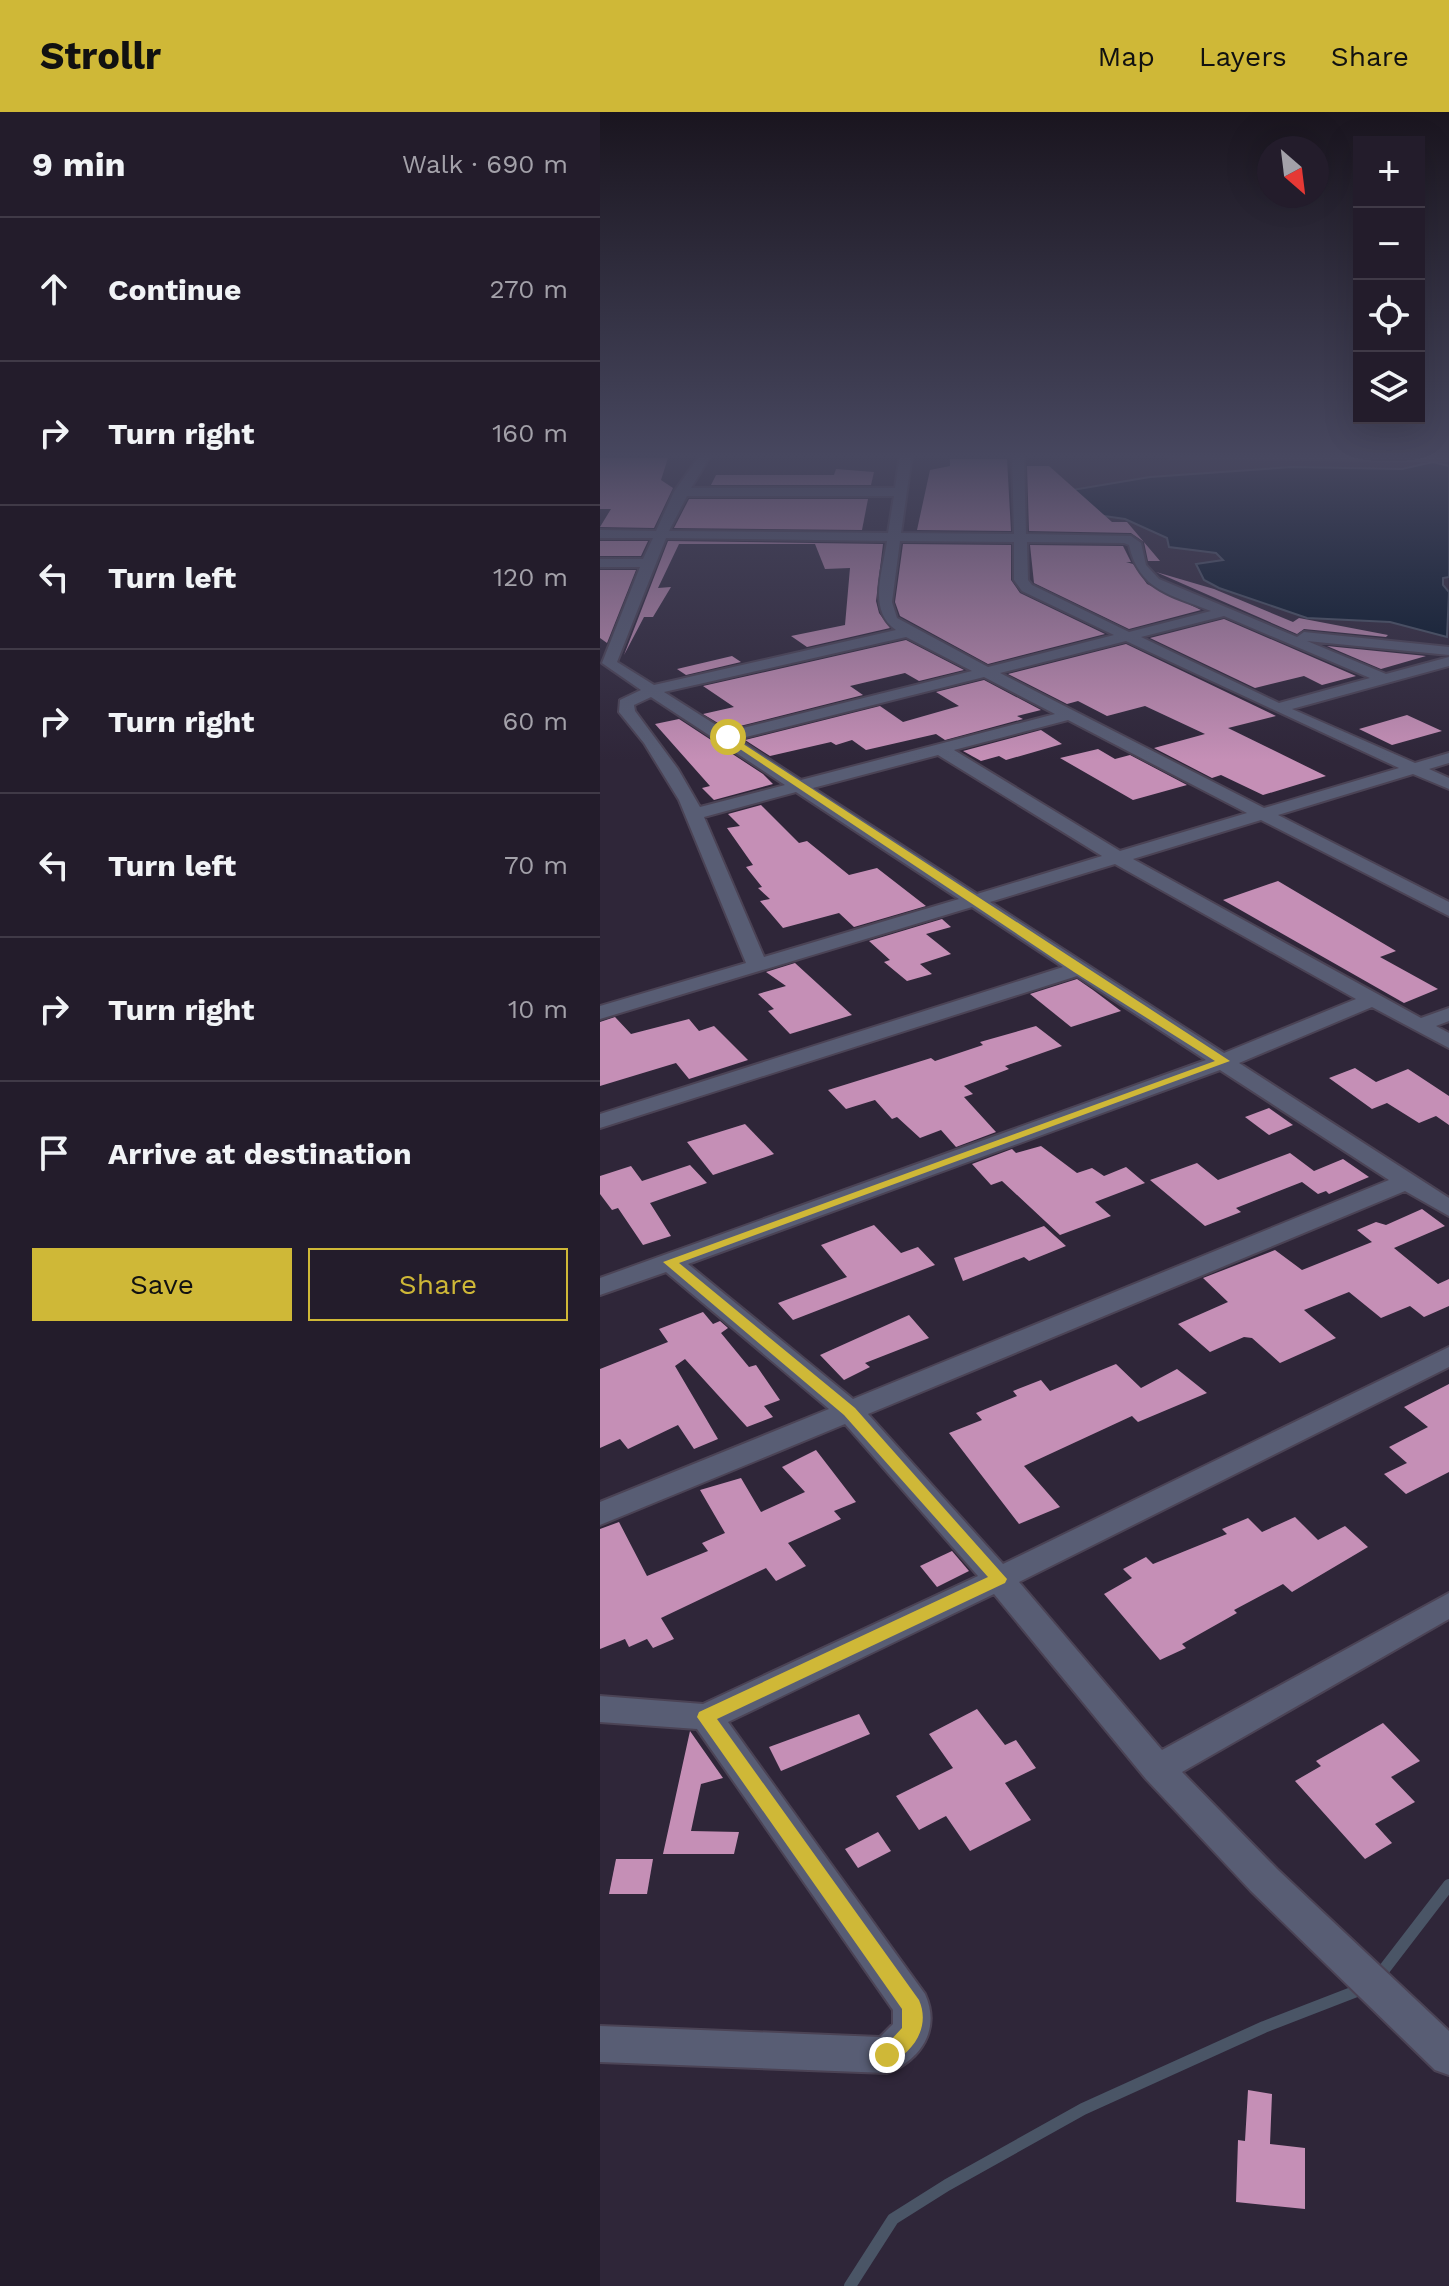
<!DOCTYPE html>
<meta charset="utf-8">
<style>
body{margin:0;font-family:"Work Sans",sans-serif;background:#2f2937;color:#f1f3f6}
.controls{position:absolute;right:24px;top:24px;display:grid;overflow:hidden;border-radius:0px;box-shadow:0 8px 32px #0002}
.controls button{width:72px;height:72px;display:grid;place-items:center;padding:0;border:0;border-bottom:2px solid #403a47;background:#231c2b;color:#f1f3f6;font:40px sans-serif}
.compass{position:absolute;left:657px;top:24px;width:72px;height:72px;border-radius:50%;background:#231c2b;box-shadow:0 8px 32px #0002;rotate:152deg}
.stop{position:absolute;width:24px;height:24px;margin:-18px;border:6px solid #cfb837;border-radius:50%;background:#fff}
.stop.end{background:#cfb837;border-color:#fff;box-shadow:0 2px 8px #0008}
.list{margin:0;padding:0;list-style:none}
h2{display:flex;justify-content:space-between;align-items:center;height:104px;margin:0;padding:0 32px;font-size:34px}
h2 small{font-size:26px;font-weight:400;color:#a3a1a9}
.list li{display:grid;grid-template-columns:52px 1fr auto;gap:24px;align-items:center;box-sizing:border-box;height:144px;padding:0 32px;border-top:2px solid #403a47}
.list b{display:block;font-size:30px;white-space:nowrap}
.list em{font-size:26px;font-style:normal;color:#a3a1a9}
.actions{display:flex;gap:16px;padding:24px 32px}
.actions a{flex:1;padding:18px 0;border:2px solid #cfb837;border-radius:0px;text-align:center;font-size:28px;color:#cfb837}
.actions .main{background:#cfb837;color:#111}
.icon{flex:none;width:44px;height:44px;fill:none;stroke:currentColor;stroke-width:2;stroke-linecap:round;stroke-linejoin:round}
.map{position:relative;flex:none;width:849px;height:2174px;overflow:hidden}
header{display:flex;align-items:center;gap:48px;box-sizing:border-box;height:112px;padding:0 40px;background:#cfb837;color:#111}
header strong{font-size:38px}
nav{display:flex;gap:44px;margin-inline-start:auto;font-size:28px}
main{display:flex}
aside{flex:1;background:#231c2b}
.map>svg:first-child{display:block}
.water{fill:#001225;stroke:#4a5566;stroke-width:2}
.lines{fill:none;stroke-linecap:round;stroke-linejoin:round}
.stream{stroke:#4a5566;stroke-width:12}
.building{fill:#c58fb6}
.minor-casing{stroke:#4b4355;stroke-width:4}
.minor{fill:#585d74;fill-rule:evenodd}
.route{fill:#cfb837}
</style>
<header>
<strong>Strollr</strong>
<nav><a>Map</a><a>Layers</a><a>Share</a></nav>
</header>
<main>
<aside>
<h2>9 min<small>Walk · 690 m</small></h2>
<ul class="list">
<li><svg class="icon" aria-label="ahead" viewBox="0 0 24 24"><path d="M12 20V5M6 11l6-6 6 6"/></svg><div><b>Continue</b></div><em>270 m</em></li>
<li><svg class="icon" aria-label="right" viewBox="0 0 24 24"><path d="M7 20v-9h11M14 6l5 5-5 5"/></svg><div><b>Turn right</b></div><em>160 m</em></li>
<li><svg class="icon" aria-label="left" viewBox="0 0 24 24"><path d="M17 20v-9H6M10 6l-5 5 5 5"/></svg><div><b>Turn left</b></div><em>120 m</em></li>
<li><svg class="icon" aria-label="right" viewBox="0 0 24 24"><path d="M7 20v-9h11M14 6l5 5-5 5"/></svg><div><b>Turn right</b></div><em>60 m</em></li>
<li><svg class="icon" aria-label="left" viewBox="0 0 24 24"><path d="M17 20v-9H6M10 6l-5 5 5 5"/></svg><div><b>Turn left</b></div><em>70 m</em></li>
<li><svg class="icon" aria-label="right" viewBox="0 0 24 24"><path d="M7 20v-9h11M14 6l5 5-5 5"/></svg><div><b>Turn right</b></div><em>10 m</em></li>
<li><svg class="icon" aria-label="arrive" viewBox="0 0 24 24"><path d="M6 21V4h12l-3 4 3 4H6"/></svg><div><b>Arrive at destination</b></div></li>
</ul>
<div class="actions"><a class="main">Save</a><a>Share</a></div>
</aside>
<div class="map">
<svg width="849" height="2174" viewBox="0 0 849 2174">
<rect width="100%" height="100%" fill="#2f2639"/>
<polygon class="water" points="833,350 849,354 849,465 843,466 843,473 849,480 847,525 790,510 707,506 619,476 604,468 596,452 623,448 616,441 569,435 567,426 525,407 455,397 454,381 550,365 692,355 802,357"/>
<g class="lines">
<g class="stream">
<polyline points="779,1864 849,1773"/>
<polyline points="250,2174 293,2107 347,2073 483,1997 664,1915 762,1877"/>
</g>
</g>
<g class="building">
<polygon points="0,346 68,346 61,368 73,376 54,416 0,415 11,397 0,397"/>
<polygon points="350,347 407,347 411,419 317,418 330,358 350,354"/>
<polygon points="427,354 449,354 512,410 527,410 560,449 548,449 544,430 531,421 429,419"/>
<polygon points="236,357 274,360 271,373 111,373 116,363 234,363"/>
<polygon points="89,387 268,387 262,418 74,416"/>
<polygon points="0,429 48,429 41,444 0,444"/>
<polygon points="68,429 283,432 276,489 279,501 290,516 207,535 191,524 245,513 250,456 225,457 215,432 79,432 58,476 71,475 53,505 44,505 24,543"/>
<polygon points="303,432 411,433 411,468 420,481 505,522 388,552 300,504 295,490"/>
<polygon points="430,433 523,434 531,450 526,450 533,452 547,472 601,498 529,517 434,471"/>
<polygon points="0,458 36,458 7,531 0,526"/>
<polygon points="556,460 614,477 693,510 699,506 788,523 786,525 704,517 697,522"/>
<polygon points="624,507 756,564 722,573 704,564 655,576 550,526"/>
<polygon points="306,528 364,558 319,569 305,561 250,574 263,583 128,617 103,602 134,595 103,574"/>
<polygon points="526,532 676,604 628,616 726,664 663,683 621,663 612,666 554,636 605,622 545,594 507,604 478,589 467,592 408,562"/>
<polygon points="727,534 826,544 781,557"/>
<polygon points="132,544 141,550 86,563 77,557"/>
<polygon points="384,568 441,598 417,604 423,607 345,628 336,622 266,638 252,628 236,633 231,630 170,644 145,628 280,594 303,610 359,594 336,580"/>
<polygon points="807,603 842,619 792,633 759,617"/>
<polygon points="79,607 163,662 173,672 114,688 102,676 110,674 55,612"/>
<polygon points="441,618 462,632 406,648 399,644 381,649 363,639"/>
<polygon points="498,637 515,647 530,643 587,673 533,688 460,646"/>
<polygon points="161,693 199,731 207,729 249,763 277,756 326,794 254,815 239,801 183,816 160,789 170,787 158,776 162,775 146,755 153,753 127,716 140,714 128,702"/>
<polygon points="678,769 796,839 780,845 838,877 804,891 623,788"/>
<polygon points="342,807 351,815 326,822 351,842 320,852 332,862 307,869 284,850 290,848 269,829"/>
<polygon points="195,851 252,903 190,922 168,899 174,897 158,882 186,874 166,860"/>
<polygon points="477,867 493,878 521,899 471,915 430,882"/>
<polygon points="15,905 31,922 89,907 99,919 114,914 148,948 89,967 76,951 0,974 0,910"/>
<polygon points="436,914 462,934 405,954 409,957 364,974 373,982 364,985 396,1020 356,1035 341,1018 320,1026 297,1005 292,1007 275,988 246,997 228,978 331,946 335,949 383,933 380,930"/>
<polygon points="755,956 776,970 808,957 849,984 849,1013 836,1004 819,1011 787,991 772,997 729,966"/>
<polygon points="669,996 693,1013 669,1023 645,1005"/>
<polygon points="145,1012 174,1042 113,1063 87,1030"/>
<polygon points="441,1034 477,1061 492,1056 504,1064 526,1055 545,1071 495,1090 511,1104 460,1123 402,1069 391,1073 372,1052 412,1037 416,1041"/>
<polygon points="690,1041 714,1059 743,1047 769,1065 729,1082 726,1079 718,1082 702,1070 636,1096 641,1100 605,1114 550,1068 597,1051 618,1068"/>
<polygon points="90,1053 107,1071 50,1091 71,1124 43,1133 18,1096 12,1098 0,1082 0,1064 31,1054 42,1069"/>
<polygon points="822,1097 845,1114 794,1136 838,1172 849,1167 849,1194 824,1205 810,1194 781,1206 749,1180 704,1198 736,1226 680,1251 652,1226 644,1225 610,1240 578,1212 628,1190 603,1166 675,1138 702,1158 772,1130 757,1118 776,1110 786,1113"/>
<polygon points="274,1113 301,1141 318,1135 335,1153 193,1208 178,1191 247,1165 221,1133"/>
<polygon points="444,1114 466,1134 429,1149 424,1145 363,1169 354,1146"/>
<polygon points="103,1200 113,1212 120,1209 128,1216 121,1221 149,1255 156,1253 180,1288 164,1294 173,1305 147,1315 85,1247 75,1254 118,1327 94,1337 78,1313 28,1337 20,1327 0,1336 0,1257 68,1230 59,1217"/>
<polygon points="309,1203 329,1226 265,1251 270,1255 244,1268 220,1243"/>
<polygon points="516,1252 541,1276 577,1257 607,1281 538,1310 532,1304 424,1354 460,1395 419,1412 349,1321 382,1308 376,1301 417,1284 413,1279 441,1268 450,1279"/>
<polygon points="849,1272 849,1360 806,1382 784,1362 807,1351 789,1335 828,1315 804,1295"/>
<polygon points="216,1338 256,1390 234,1399 241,1407 188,1431 206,1454 176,1469 166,1456 61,1506 74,1527 53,1536 47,1527 29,1535 25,1527 0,1537 0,1417 19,1410 47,1464 108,1439 102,1431 125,1421 100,1378 141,1366 161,1400 205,1380 182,1355"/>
<polygon points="695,1405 718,1428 745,1414 768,1435 692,1480 683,1472 634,1498 637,1501 582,1532 586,1536 560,1548 504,1482 532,1466 523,1457 546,1445 553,1452 627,1422 622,1417 648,1406 662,1420"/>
<polygon points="352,1439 369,1459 337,1475 320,1454"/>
<polygon points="377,1597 405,1633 416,1628 436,1656 405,1671 431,1708 370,1739 346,1704 319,1718 296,1684 353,1656 329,1622"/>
<polygon points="259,1602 270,1622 181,1659 169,1635"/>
<polygon points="783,1611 820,1649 791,1665 815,1690 775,1712 792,1731 765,1747 695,1669 721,1654 716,1649"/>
<polygon points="90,1619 123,1666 101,1672 91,1719 139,1720 134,1742 63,1742"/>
<polygon points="278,1720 291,1739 258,1756 245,1737"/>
<polygon points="16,1747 53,1747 47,1782 9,1782"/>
<polygon points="648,1978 672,1982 670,2032 705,2036 705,2097 636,2090 638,2028 645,2029"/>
</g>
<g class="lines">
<defs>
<g id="minor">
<path d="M100 343H111L91 376H295L300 343H312L301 421 414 422 412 343H424L426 422 531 424 541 431 546 453 559 467 697 525 704 520 849 535V543L707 529 786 562 849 545V554L692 597 815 651 849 641V651L829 657 849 666V677L813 662 678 703 849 790V804L661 708 533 747 821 906 849 896V909L836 914 849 921V936L772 895 639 951 849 1086V1104L805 1079 268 1302 403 1452 849 1235V1255L419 1470 562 1638 849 1481V1507L582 1660 677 1757 849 1919V1963L835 1958 651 1779 546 1667 394 1482 128 1610 325 1882C341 1917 321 1948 287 1961L0 1950V1914L280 1925 293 1912V1898L97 1617 0 1610V1584L103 1592 378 1464 245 1312 0 1413V1390L229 1297 66 1160 0 1183V1166L606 948 477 864 0 1016V1002L463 855 372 795 0 907V894L146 851 79 688 44 631 19 600 20 588 41 578 2 551 40 455H0V447H43L53 426H0V418L56 419 74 380ZM87 384H294L288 421 69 419ZM66 426 287 429C283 459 267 498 296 518L54 573 17 550ZM300 429 414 430V468L422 479 514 523 388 555 297 506 292 490ZM427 430 524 431 529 433C539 479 572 483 611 499L529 520 432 473 428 468ZM624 504 770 566 679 591 541 525ZM306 525 372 559 127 620 64 580ZM526 529 799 656 664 696 400 561ZM384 565 455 602 201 668 138 627ZM51 585 185 673 100 695 78 657 35 599 34 593ZM468 608 647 701 520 739 354 638ZM338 643 502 744 377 782 213 676ZM196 680 359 787 164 845 104 705ZM515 752 756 887 624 941 390 790ZM620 958 789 1068 253 1287 88 1152Z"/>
<polygon points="565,343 849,343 849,348 570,346"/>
</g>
</defs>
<use href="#minor" class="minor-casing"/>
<use href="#minor" class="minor"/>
</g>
<linearGradient id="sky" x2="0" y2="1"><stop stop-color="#1a151f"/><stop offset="0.53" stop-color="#47475f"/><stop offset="1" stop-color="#47475f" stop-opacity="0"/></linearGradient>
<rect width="849" height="648" fill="url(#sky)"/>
<path class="route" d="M125 624H131L630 949 79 1151 255 1296 407 1467 405 1471 117 1607 319 1888C331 1915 313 1942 287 1952L280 1950 277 1943 302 1916V1897L97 1605 99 1600 388 1465 244 1303 63 1150 615 949 474 860 125 627Z"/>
</svg>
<div class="controls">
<button>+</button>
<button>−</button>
<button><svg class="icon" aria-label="locate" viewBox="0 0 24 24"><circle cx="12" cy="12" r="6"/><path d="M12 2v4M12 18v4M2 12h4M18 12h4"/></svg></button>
<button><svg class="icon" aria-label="layers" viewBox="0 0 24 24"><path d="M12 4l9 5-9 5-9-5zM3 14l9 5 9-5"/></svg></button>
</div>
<svg class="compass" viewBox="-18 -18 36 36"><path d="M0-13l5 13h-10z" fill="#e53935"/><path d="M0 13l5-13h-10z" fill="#a3a1a9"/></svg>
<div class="stop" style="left:128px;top:625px"></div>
<div class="stop end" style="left:287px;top:1943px"></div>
</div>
</main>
